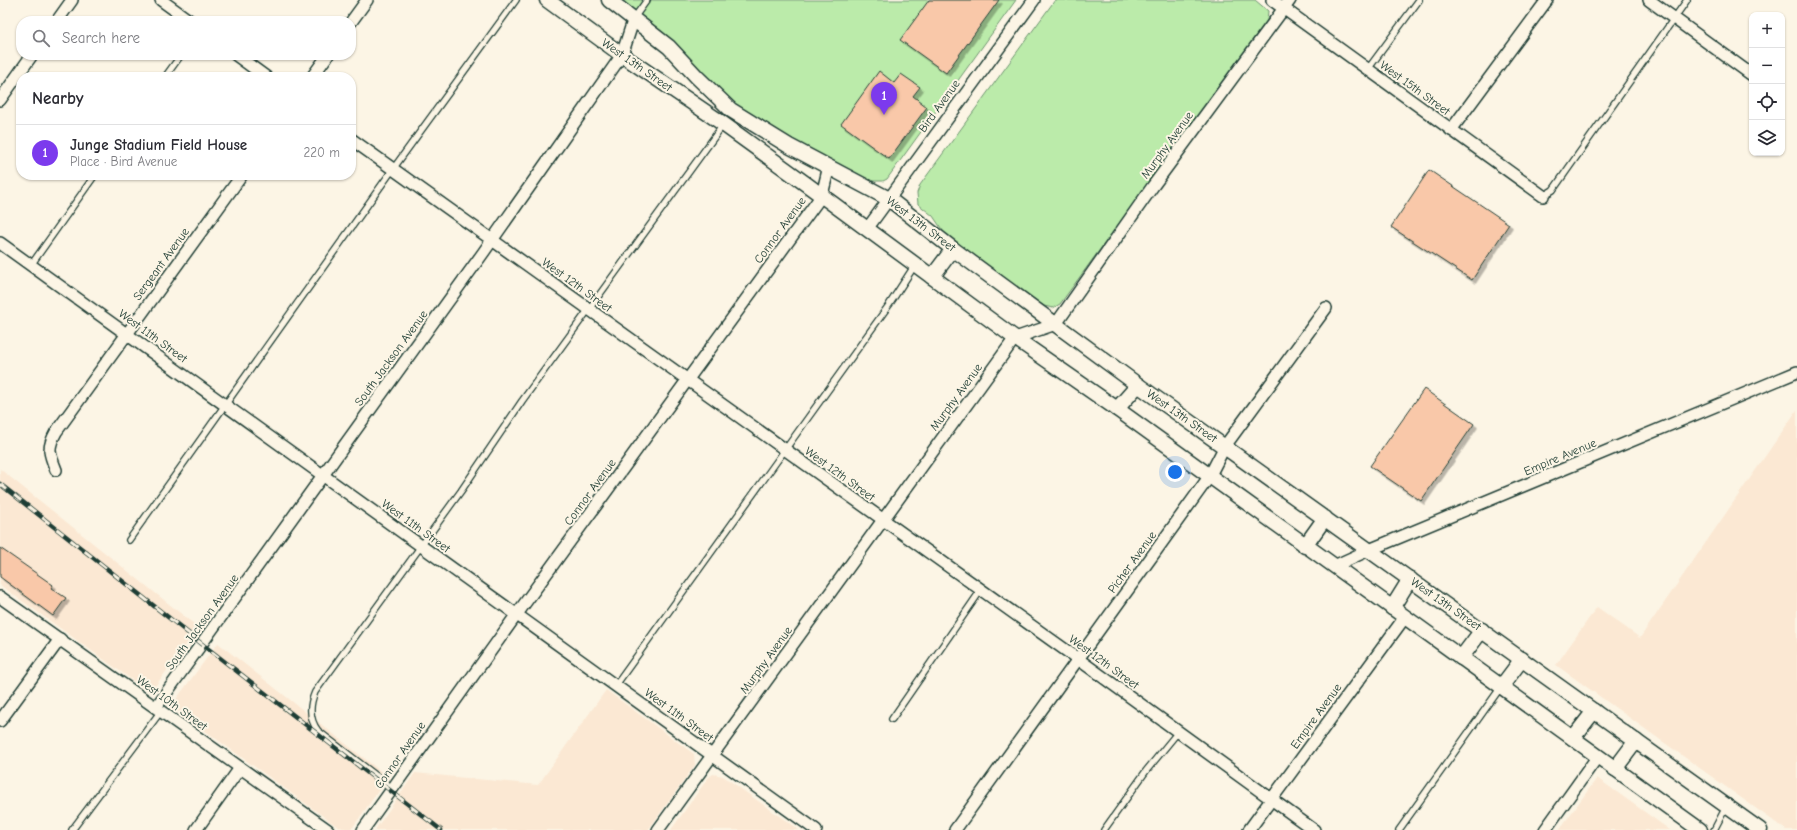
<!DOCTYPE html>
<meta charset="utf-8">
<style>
body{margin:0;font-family:"Comic Neue",sans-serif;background:#f2f2f3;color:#2b2b33}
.controls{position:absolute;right:12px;top:12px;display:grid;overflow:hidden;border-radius:8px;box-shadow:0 1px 3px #0004}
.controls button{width:36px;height:36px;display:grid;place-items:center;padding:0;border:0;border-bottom:1px solid #e1e1e2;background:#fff;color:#2b2b33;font:20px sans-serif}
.you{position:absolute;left:1175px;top:472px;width:14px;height:14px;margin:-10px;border:3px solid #fff;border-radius:50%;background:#1a73e8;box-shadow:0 0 0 6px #1a73e833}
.badge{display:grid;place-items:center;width:26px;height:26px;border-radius:50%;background:#7c3aed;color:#fff;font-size:13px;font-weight:700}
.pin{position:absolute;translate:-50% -33px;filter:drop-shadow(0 1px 2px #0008)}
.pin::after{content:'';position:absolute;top:21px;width:14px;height:12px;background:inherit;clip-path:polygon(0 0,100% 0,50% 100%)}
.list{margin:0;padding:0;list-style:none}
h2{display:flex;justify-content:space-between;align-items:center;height:52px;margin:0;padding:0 16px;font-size:17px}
h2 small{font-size:13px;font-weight:400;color:#7c7c81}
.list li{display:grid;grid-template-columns:26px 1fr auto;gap:12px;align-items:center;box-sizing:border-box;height:56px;padding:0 16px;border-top:1px solid #e1e1e2}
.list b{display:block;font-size:15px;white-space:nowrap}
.list p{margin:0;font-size:13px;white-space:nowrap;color:#7c7c81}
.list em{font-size:13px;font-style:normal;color:#7c7c81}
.icon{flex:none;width:22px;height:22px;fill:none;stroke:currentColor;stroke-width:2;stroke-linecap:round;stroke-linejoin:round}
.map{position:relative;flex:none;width:1797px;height:830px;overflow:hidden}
.search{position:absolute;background:#fff;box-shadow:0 1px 3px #0004;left:16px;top:16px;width:340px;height:44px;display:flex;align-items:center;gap:10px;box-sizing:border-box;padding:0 14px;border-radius:16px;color:#7c7c81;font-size:15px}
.panel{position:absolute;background:#fff;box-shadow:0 1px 3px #0004;left:16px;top:72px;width:340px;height:108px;border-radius:16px}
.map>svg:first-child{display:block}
.built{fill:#fbe8d3}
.green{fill:#bbebaa;stroke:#6d946f}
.building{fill:#f9c8a9;stroke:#1f3d34;filter:url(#shadow)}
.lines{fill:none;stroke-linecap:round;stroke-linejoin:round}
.service-casing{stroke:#1f3d34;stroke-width:8}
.minor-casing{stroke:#1f3d34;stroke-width:14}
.tertiary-casing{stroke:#1f3d34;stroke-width:17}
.service{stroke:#fcf5e5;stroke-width:5.5}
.minor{stroke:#fcf5e5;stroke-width:11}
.tertiary{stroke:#fcf5e5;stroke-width:14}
.rail-casing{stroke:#1f3d34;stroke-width:4.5}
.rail{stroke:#fcf5e5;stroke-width:3;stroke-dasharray:9;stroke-linecap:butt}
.labels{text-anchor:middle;stroke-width:4;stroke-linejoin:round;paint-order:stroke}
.street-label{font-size:12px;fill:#1f3d34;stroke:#fcf5e5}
</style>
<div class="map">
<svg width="1797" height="830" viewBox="0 0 1797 830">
<defs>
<filter id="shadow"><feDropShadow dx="3.5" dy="3.5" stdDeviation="0" flood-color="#0004"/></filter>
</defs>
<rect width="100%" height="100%" fill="#fcf5e5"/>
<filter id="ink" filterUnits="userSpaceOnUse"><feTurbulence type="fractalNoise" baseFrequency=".025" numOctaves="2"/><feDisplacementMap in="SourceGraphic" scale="8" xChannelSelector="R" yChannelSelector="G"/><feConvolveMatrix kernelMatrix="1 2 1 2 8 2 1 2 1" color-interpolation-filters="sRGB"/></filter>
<g filter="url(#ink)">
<g class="built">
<polygon points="1797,410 1797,830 1786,830 1556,665 1597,607 1640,638"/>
<polygon points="0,469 199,628 153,689 142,687 0,585"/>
<polygon points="218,643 388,777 353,827 349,829 338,827 175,709 177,698"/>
<polygon points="606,690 694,754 695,765 648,830 375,830 415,773 538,785"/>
<polygon points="713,774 723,776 799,830 671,830 708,778"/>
<polygon points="1597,778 1670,830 1559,830"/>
</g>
<g class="green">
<polygon points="621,0 1016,0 887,179 883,181 872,181 777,136 715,90 677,45 664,33"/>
<polygon points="1055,0 1255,0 1268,11 1267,21 1060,304 1053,308 1044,306 947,237 933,216 918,204 917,193 920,185"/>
</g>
<g class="building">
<polygon points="929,0 999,0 946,73 900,40"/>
<polygon points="879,71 894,83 901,74 920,87 913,96 927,107 889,159 841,124"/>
<polygon points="1429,170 1509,224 1472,280 1391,227"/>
<polygon points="1424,389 1474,424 1421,501 1370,466"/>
<polygon points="0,548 53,585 51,588 66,598 53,616 0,577"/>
</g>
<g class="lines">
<defs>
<g id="service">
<polyline points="634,18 647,0"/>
<polyline points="1368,69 1419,0"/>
<polyline points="165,77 181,55"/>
<polyline points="1543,196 1553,190 1687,0"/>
<polyline points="31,265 95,175"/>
<polyline points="129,540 393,169 516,0"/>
<polyline points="616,685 889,305 915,265"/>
<polyline points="892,719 981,590"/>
<path d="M392 788 318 731C309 719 309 706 315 692L461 491 522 401 723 125"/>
<polyline points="72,830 161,711"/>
<polyline points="1104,830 1146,771 1178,732"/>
<polyline points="1399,830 1501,687"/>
<polyline points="1714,830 1726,807"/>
</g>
<g id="minor">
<polyline points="161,0 190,21"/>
<polyline points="1272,0 1543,196"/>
<polyline points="1649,0 1752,75"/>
<polyline points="57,21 72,0"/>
<polyline points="351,22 367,0"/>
<polyline points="236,55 266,77"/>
<polyline points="312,77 328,55"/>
<polyline points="0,100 32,55"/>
<polyline points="1451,130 1547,0"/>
<polyline points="351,139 1078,659 1314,830"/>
<polyline points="867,229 1034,0"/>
<polyline points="0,243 816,830"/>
<path d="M56 470C49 453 47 448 56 432L242 175"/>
<polyline points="1334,566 1369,550 1797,372"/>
<polyline points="0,597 328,830"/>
<polyline points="156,707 483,253 622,55 634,18"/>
<polyline points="0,721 60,639"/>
<polyline points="196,830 240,768"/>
<polyline points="363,830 517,614 822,195 829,166"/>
<polyline points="658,830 1015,338 1056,324 1153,186 1290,0"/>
<polyline points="955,830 1209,477 1225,446 1326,308"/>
<polyline points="1249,830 1405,617"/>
<polyline points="1545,830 1598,756"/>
</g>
<g id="tertiary">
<polyline points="547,0 622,55 719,121 806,184 1015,338 1117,409 1700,830"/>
<polyline points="609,0 669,47 697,77 731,110 789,146 889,199 953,249 1138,385 1760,830"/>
<polyline points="932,277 953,249"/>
<polyline points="1117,409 1138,385"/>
<polyline points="1305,546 1325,518"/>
<polyline points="1392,608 1410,579"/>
<polyline points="1461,658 1482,630"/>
<polyline points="1501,687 1522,659"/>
<polyline points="1573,738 1594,711"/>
<polyline points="1615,769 1636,741"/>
</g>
</defs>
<use href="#service" class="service-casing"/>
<use href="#minor" class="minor-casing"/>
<use href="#tertiary" class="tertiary-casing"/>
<use href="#service" class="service"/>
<use href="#minor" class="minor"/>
<use href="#tertiary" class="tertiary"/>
<defs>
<polyline id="rail" points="0,484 202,644 441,830"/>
</defs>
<use href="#rail" class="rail-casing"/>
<use href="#rail" class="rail"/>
</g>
</g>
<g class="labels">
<g class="street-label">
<text transform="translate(637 65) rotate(35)" y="4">West 13th Street</text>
<text transform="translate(1415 88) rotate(36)" y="4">West 15th Street</text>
<text transform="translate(939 106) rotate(-54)" y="4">Bird Avenue</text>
<text transform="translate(1167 145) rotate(-54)" y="4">Murphy Avenue</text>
<text transform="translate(921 224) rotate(37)" y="4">West 13th Street</text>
<text transform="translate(780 230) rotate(-54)" y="4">Connor Avenue</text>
<text transform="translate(161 264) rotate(-54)" y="4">Sergeant Avenue</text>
<text transform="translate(577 285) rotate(36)" y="4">West 12th Street</text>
<text transform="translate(153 336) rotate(36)" y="4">West 11th Street</text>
<text transform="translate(391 358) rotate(-54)" y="4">South Jackson Avenue</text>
<text transform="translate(956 397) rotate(-54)" y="4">Murphy Avenue</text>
<text transform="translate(1182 416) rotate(35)" y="4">West 13th Street</text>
<text transform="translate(1560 457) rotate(-23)" y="4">Empire Avenue</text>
<text transform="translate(840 474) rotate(36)" y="4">West 12th Street</text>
<text transform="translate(590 492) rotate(-54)" y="4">Connor Avenue</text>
<text transform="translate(416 526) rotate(36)" y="4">West 11th Street</text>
<text transform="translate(1132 562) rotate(-54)" y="4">Picher Avenue</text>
<text transform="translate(1446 604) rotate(35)" y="4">West 13th Street</text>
<text transform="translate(202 622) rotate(-54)" y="4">South Jackson Avenue</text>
<text transform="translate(766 660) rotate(-54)" y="4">Murphy Avenue</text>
<text transform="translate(1104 662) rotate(36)" y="4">West 12th Street</text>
<text transform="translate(172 703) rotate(36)" y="4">West 10th Street</text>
<text transform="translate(679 715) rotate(36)" y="4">West 11th Street</text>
<text transform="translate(1316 716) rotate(-54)" y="4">Empire Avenue</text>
<text transform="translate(400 755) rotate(-55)" y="4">Connor Avenue</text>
</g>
</g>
</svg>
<div class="controls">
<button>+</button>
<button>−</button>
<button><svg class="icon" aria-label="locate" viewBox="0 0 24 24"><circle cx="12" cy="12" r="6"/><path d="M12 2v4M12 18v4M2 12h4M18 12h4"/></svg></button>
<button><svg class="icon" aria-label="layers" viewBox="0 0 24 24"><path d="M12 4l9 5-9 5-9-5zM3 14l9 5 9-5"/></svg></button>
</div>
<div class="you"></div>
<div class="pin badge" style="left:884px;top:115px">1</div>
<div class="search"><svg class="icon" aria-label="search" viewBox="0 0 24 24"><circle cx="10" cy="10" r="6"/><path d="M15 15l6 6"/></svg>Search here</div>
<section class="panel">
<h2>Nearby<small></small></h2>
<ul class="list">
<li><span class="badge">1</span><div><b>Junge Stadium Field House</b><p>Place · Bird Avenue</p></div><em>220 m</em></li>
</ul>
</section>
</div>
